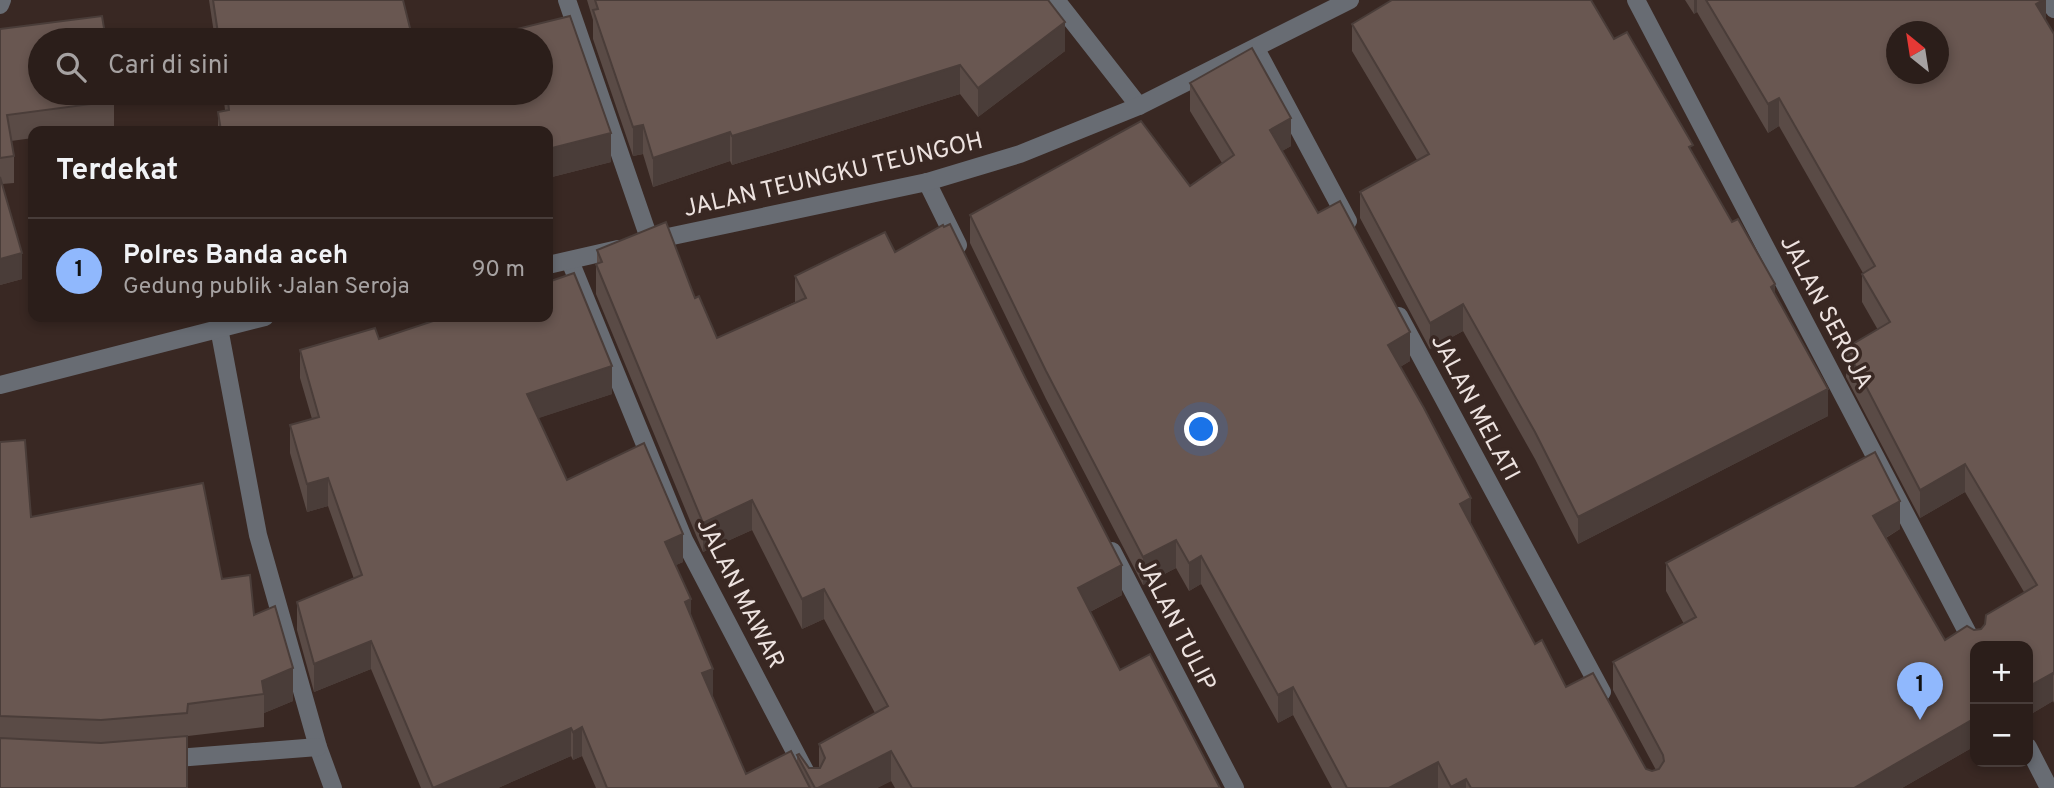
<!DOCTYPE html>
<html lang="id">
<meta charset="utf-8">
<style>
body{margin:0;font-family:Overpass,sans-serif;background:#332723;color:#f1f3f6}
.controls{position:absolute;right:21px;bottom:21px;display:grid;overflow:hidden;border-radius:14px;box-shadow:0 4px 10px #0003}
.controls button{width:63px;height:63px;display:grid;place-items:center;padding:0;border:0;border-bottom:2px solid #473c39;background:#2b1e1a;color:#f1f3f6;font:35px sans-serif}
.compass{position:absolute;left:1886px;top:21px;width:63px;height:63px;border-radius:50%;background:#2b1e1a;box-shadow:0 4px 10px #0003;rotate:330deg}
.you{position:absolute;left:1202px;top:430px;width:24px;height:24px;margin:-18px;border:5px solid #fff;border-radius:50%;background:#1a73e8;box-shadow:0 0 0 10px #1a73e833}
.badge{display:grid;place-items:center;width:46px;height:46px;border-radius:50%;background:#90b8fd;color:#111;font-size:23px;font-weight:700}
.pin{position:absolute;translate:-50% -58px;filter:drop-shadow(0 2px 4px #0008)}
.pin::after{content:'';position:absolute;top:37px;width:24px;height:21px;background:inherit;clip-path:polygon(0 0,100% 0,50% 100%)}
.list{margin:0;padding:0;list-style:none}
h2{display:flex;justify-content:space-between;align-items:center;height:91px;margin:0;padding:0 28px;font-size:30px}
h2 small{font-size:23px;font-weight:400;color:#a6a2a2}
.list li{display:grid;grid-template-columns:46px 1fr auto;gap:21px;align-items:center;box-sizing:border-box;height:105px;padding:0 28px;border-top:2px solid #473c39}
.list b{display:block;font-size:26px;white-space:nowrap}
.list p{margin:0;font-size:23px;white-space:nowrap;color:#a6a2a2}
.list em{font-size:23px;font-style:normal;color:#a6a2a2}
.icon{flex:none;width:38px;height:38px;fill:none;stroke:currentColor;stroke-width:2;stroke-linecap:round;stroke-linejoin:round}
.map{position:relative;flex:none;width:2054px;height:788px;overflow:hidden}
.search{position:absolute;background:#2b1e1a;box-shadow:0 4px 10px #0003;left:28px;top:28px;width:525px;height:77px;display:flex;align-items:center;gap:18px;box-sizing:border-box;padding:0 24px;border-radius:38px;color:#a6a2a2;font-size:26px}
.panel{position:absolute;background:#2b1e1a;box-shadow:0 4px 10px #0003;left:28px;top:126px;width:525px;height:196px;border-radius:14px}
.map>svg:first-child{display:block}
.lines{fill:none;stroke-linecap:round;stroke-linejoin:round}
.minor{stroke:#686c73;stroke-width:18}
.wall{fill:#5a4b46}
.shaded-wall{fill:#4a3d39}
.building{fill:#695751;stroke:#4a3d39;stroke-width:2;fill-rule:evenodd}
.labels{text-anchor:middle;stroke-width:7;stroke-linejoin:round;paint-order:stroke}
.street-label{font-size:24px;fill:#ede2df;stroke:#392823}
</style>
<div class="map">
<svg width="2054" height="788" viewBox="0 0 2054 788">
<rect width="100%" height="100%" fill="#392823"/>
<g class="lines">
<g class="minor">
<polyline points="567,0 650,241"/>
<polyline points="1056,0 1139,106"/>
<polyline points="1636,0 1975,647"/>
<polyline points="2049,0 2054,9"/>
<polyline points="0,5 2,0"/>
<polyline points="1256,49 1348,221"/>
<polyline points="927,182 958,245"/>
<polyline points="649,241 927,182 1020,154 1139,106 1350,0"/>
<polyline points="570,261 684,540 814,788"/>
<polyline points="548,265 618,249"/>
<polyline points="1399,316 1602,692"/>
<polyline points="219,328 258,535 318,747 333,788"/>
<polyline points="0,385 265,317"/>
<polyline points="1112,551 1235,788"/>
<polyline points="2028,747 2049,788"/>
<polyline points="164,759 318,747"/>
</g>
</g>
<g class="wall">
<polygon points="209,0 403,0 413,40 215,40"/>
<polygon points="587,0 1048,0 1065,51 978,117 960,94 732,165 730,161 653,187 643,154 633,156 593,39 593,20"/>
<polygon points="1685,0 2046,0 2046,21 2054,34 2054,703 2053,701 2028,716 2028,646 1975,646 1975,746 1902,788 1332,788 1293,715 1278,723 1201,584 1189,591 1176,568 1143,585 1046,399 970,243 970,215 1190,186 1222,163 1190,111 1190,83 1291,146 1282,151 1318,213 1410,361 1400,367 1471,525 1535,644 1566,687 1646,769 1652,771 1656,770 1613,690 1613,662 1684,624 1666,591 1666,563 1900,529 1886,538 1945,640 1981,629 2024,592 1965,492 1920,518 1846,377 1846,348 1878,330 1862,302 1862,274 1863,273 1779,126 1768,133 1697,12 1694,14"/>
<polygon points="1352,24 1614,39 1693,154 1775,295 1828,416 1578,544 1535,459 1463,331 1430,349 1360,218 1360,192 1417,160 1352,51"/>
<polygon points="0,29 114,101 114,127 82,131 33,131 33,138 11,141 14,156 14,183 2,184 22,279 0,285"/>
<polygon points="223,93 541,93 611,162 548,178 548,131 218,131 218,112 225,110"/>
<polygon points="597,250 695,298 717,338 795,302 795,276 895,252 1122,595 1090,612 1120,670 1220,788 895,788 891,781 877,788 596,788 582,756 573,760 571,756 498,788 421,788 371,669 314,692 297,630 297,602 354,579 328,506 307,512 290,453 290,425 312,419 300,378 300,350 379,339 612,394 538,418 567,480 683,562 676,565 691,618 713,697 746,774 797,764 797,755 809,768 819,768 819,744 875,713 824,619 802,629 752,530 703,552 596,294 596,264 597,264"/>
<polygon points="0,442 31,517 222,579 254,615 293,701 264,713 264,727 188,736 0,788"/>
</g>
<g class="shaded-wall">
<polygon points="1694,0 1697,0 1697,12 1694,14"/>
<polygon points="2037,0 2046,0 2046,26 2036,32"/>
<polygon points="1065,22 1065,51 978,117 978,88"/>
<polygon points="960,65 960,94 732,165 732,136"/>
<polygon points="1779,98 1779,126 1768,133 1768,104"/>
<polygon points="1291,118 1291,146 1270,158 1270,130"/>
<polygon points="643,125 643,154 633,156 633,127"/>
<polygon points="730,132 730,161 653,187 653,158"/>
<polygon points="611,133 611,162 548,178 548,149"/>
<polygon points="22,253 22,279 0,285 0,259"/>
<polygon points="1775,284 1775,311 1771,287"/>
<polygon points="1463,304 1463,331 1430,349 1430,323"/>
<polygon points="1410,332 1410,361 1388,374 1388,345"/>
<polygon points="612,366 612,394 527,422 527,394"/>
<polygon points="1828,389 1828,416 1578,544 1578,517"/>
<polygon points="1965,464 1965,492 1920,518 1920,490"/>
<polygon points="328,478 328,506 307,512 307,484"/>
<polygon points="1471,498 1471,527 1460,504"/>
<polygon points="752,500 752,530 703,552 703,523"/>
<polygon points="1900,501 1900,529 1873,545 1873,516"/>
<polygon points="683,534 683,562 665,570 665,542"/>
<polygon points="1176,540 1176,568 1143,585 1143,557"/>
<polygon points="1201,556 1201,584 1189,591 1189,563"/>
<polygon points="1122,565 1122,595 1078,618 1078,588"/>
<polygon points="824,589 824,619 802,629 802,599"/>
<polygon points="691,599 691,627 685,602"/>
<polygon points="371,641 371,669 314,692 314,664"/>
<polygon points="293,668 293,701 264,713 264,694 262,681"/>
<polygon points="713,669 713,697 702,673"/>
<polygon points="2053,673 2053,701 2028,716 2028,687"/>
<polygon points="1293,687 1293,715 1278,723 1278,695"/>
<polygon points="1975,718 1975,746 1902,788 1854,788"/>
<polygon points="582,727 582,756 573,760 573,732"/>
<polygon points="571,728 571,756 498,788 433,788"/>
<polygon points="891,751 891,781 877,788 818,788"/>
<polygon points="1438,762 1438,788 1389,788"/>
<polygon points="1466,779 1466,788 1451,788 1451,787"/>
</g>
<g class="building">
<polygon points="213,0 403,0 413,40 219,40"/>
<polygon points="595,0 1048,0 1065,22 978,88 960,65 732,136 730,132 653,158 643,125 633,127 593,10 598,9"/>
<polygon points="1392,0 1591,0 1614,39 1627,32 1693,145 1689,147 1732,222 1738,219 1775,284 1771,287 1828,389 1578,517 1535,432 1463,304 1430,323 1360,192 1429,154 1352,24"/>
<path d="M1706 0H2043L2036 4 2054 34V674L2053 673 2028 687V646H1975V718L1854 788H1471L1466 779 1451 787 1438 762 1389 788H1347L1293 687 1278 695 1201 556 1189 563 1176 540 1143 557 1046 371 970 215 1141 121 1190 186 1234 155 1190 83 1252 48 1291 118 1270 130 1318 213 1340 201 1410 332 1388 345 1424 408 1471 498 1460 504 1535 644 1542 640 1566 687 1593 673 1646 769 1652 771 1659 769 1664 761 1663 755 1613 662 1696 617 1666 563 1875 452 1900 501 1873 516 1945 640 1967 626 1974 630 1981 629 1985 624 1986 615 2037 585 1965 464 1920 490 1846 348 1890 322 1862 274 1875 266 1779 98 1768 104ZM1896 32H1938V74H1896Z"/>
<polygon points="102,16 106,40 40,40 40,93 113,93 114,101 7,115 14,156 0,158 0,29"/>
<polygon points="570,16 611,133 548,149 548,131 221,131 218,112 229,110 227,93 541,93 541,40 473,40"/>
<polygon points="0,177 22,253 0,259"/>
<polygon points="666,222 695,298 699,296 717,338 806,298 795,276 885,232 895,252 943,225 944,227 950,224 1026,379 1122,565 1078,588 1120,670 1150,654 1220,788 912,788 891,751 818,788 815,788 797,755 799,754 809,768 820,768 825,758 819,744 888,706 824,589 802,599 752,500 703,523 596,264 602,262 597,250"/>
<polygon points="574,273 612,366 527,394 567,480 644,443 683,534 665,542 691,599 685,602 713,669 702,673 746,774 791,751 810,788 607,788 582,727 573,732 571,728 433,788 371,641 314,664 297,602 362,575 328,478 307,484 290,425 319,417 300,350 375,328 379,339 445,317 548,317 548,282"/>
<polygon points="25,440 31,517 203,483 222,579 250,575 254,615 275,606 293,668 262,681 264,694 188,704 187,713 101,720 0,716 0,442"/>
<polygon points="187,736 187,788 0,788 0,738 101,743"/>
</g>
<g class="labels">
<g class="street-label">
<text transform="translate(833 174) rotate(-13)" y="8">JALAN TEUNGKU TEUNGOH</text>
<text transform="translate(1827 312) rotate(62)" y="8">JALAN SEROJA</text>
<text transform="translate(1476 407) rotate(62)" y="8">JALAN MELATI</text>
<text transform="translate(741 593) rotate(63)" y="8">JALAN MAWAR</text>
<text transform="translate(1177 624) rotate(63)" y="8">JALAN TULIP</text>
</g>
</g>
</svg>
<div class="controls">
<button>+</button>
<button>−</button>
</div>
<svg class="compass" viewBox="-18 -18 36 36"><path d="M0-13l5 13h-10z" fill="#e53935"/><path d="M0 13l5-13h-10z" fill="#a6a2a2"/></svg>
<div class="you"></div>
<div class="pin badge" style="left:1920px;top:720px">1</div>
<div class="search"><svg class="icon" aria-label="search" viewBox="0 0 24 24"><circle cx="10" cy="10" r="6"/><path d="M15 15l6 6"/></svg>Cari di sini</div>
<section class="panel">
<h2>Terdekat<small></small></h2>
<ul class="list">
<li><span class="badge">1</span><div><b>Polres Banda aceh</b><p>Gedung publik · Jalan Seroja</p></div><em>90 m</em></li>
</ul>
</section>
</div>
